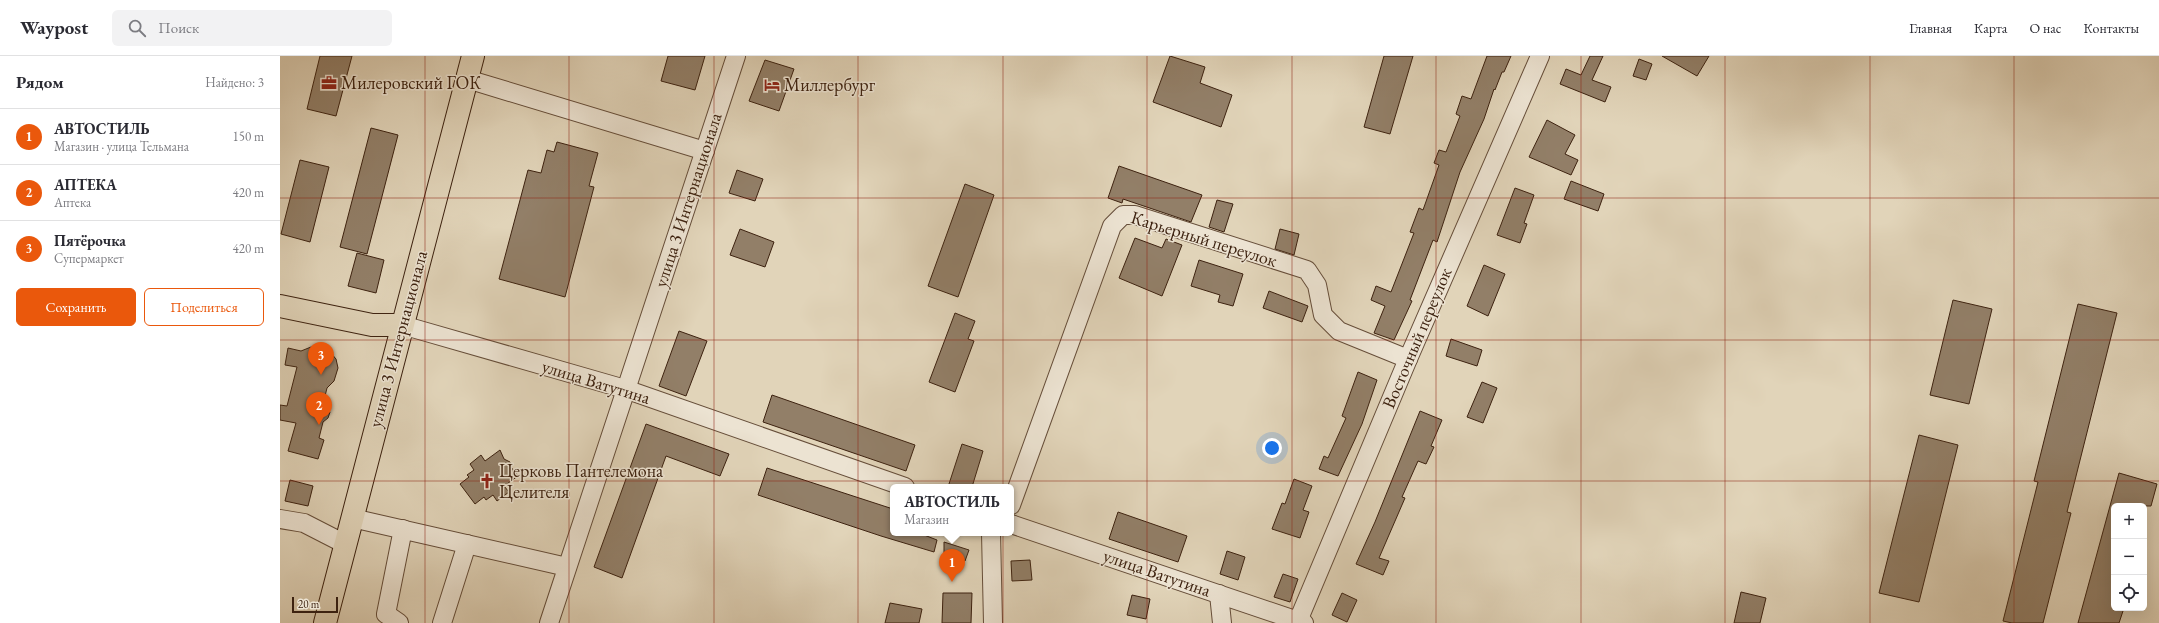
<!DOCTYPE html>
<html lang="ru">
<meta charset="utf-8">
<style>
body{margin:0;font-family:"EB Garamond",serif;background:#f2f2f3;color:#2b2b33}
.controls{position:absolute;right:12px;bottom:12px;display:grid;overflow:hidden;border-radius:6px;box-shadow:0 4px 16px #0002}
.controls button{width:36px;height:36px;display:grid;place-items:center;padding:0;border:0;border-bottom:1px solid #e1e1e2;background:#fff;color:#2b2b33;font:20px sans-serif}
.scale{position:absolute;left:12px;bottom:10px;width:46px;box-sizing:border-box;padding-left:4px;border:2px solid #3d2210;border-top:0;font-size:11px;line-height:14px;white-space:nowrap;color:#3d2210;-webkit-text-stroke:3px #ece3d2;paint-order:stroke}
.you{position:absolute;left:992px;top:392px;width:14px;height:14px;margin:-10px;border:3px solid #fff;border-radius:50%;background:#1a73e8;box-shadow:0 0 0 6px #1a73e833}
.badge{display:grid;place-items:center;width:26px;height:26px;border-radius:50%;background:#ea580c;color:#fff;font-size:13px;font-weight:700}
.pin{position:absolute;translate:-50% -33px;filter:drop-shadow(0 1px 2px #0008)}
.pin::after{content:'';position:absolute;top:21px;width:14px;height:12px;background:inherit;clip-path:polygon(0 0,100% 0,50% 100%)}
.popup{position:absolute;left:610px;top:428px;width:124px;height:52px;box-sizing:border-box;display:grid;place-content:center;border-radius:6px;background:#fff;filter:drop-shadow(0 1px 3px #0005);font-size:13px;white-space:nowrap;color:#7c7c81}
.popup b{font-size:15px;color:#2b2b33}
.popup::after{content:'';position:absolute;left:50%;top:100%;margin-left:-8px;border:8px solid transparent;border-top-color:#fff}
.list{margin:0;padding:0;list-style:none}
h2{display:flex;justify-content:space-between;align-items:center;height:52px;margin:0;padding:0 16px;font-size:17px}
h2 small{font-size:13px;font-weight:400;color:#7c7c81}
.list li{display:grid;grid-template-columns:26px 1fr auto;gap:12px;align-items:center;box-sizing:border-box;height:56px;padding:0 16px;border-top:1px solid #e1e1e2}
.list b{display:block;font-size:15px;white-space:nowrap}
.list p{margin:0;font-size:13px;white-space:nowrap;color:#7c7c81}
.list em{font-size:13px;font-style:normal;color:#7c7c81}
.actions{display:flex;gap:8px;padding:12px 16px}
.actions a{flex:1;padding:9px 0;border:1px solid #ea580c;border-radius:6px;text-align:center;font-size:14px;color:#ea580c}
.actions .main{background:#ea580c;color:#fff}
.icon{flex:none;width:22px;height:22px;fill:none;stroke:currentColor;stroke-width:2;stroke-linecap:round;stroke-linejoin:round}
.map{position:relative;flex:none;width:1879px;height:567px;overflow:hidden}
header{display:flex;align-items:center;gap:24px;box-sizing:border-box;height:56px;padding:0 20px;background:#fff;border-bottom:1px solid #e1e1e2}
header strong{font-size:19px}
nav{display:flex;gap:22px;margin-inline-start:auto;font-size:14px}
.search{width:280px;height:36px;background:#f2f2f3;display:flex;align-items:center;gap:10px;box-sizing:border-box;padding:0 14px;border-radius:6px;color:#7c7c81;font-size:15px}
main{display:flex}
aside{flex:1;background:#fff}
.map>svg:first-child{display:block}
.building{fill:#927f68;stroke:#3d2210}
.lines{fill:none;stroke-linecap:round;stroke-linejoin:round}
.minor-casing{stroke:#664e3a;stroke-width:20}
.major-casing{stroke:#3d2210;stroke-width:24}
.minor{stroke:#ece3d2;stroke-width:18}
.major{stroke:#e1d4b9;stroke-width:22}
.grid{fill:none;stroke:#8f2418;stroke-width:1;stroke-opacity:0.55}
.labels{text-anchor:middle;stroke-width:3;stroke-linejoin:round;paint-order:stroke}
.poi-label{font-size:18px;fill:#3d2210;stroke:#ece3d2;text-anchor:start}
.street-label{font-size:18px;fill:#3d2210;stroke:#ece3d2}
</style>
<header>
<strong>Waypost</strong>
<div class="search"><svg class="icon" aria-label="search" viewBox="0 0 24 24"><circle cx="10" cy="10" r="6"/><path d="M15 15l6 6"/></svg>Поиск</div>
<nav><a>Главная</a><a>Карта</a><a>О нас</a><a>Контакты</a></nav>
</header>
<main>
<aside>
<h2>Рядом<small>Найдено: 3</small></h2>
<ul class="list">
<li><span class="badge">1</span><div><b>АВТОСТИЛЬ</b><p>Магазин · улица Тельмана</p></div><em>150 m</em></li>
<li><span class="badge">2</span><div><b>АПТЕКА</b><p>Аптека</p></div><em>420 m</em></li>
<li><span class="badge">3</span><div><b>Пятёрочка</b><p>Супермаркет</p></div><em>420 m</em></li>
</ul>
<div class="actions"><a class="main">Сохранить</a><a>Поделиться</a></div>
</aside>
<div class="map">
<svg width="1879" height="567" viewBox="0 0 1879 567">
<rect width="100%" height="100%" fill="#e1d4b9"/>
<filter id="stains"><feTurbulence type="fractalNoise" baseFrequency=".005" numOctaves="4"/><feColorMatrix values="0 0 0 0 .2 0 0 0 0 .09 0 0 0 0 .02 0 0 0 .5 -.17"/></filter>
<radialGradient id="worn" r=".72"><stop offset=".6" stop-color="#630" stop-opacity="0"/><stop offset="1" stop-color="#630" stop-opacity=".3"/></radialGradient>
<g class="building">
<polygon points="40,0 72,0 56,60 27,53"/>
<polygon points="388,0 425,0 415,34 381,25"/>
<polygon points="890,0 925,11 920,27 952,39 941,71 873,46"/>
<polygon points="1104,0 1133,0 1110,78 1084,71"/>
<polygon points="1207,0 1231,0 1224,16 1222,16 1215,34 1214,33 1204,63 1180,116 1157,186 1153,184 1130,244 1132,245 1114,284 1094,277 1105,250 1091,244 1096,230 1111,236 1134,177 1130,176 1139,152 1143,154 1159,109 1154,107 1159,94 1166,96 1180,60 1176,58 1182,40 1191,43"/>
<polygon points="1310,0 1323,0 1312,24 1331,31 1325,46 1280,28 1286,13 1301,19"/>
<polygon points="1382,0 1429,0 1417,20"/>
<polygon points="1359,3 1372,8 1366,24 1353,20"/>
<polygon points="485,4 514,13 499,55 469,45"/>
<polygon points="1267,64 1295,79 1285,98 1298,104 1291,119 1249,101"/>
<polygon points="91,72 118,79 87,198 60,191"/>
<polygon points="277,86 318,97 309,130 314,131 285,241 219,223 248,114 261,117 267,94 274,96"/>
<polygon points="20,104 49,111 30,186 1,178"/>
<polygon points="839,110 922,139 911,166 843,143 842,147 828,142"/>
<polygon points="457,114 483,123 475,145 449,137"/>
<polygon points="1291,125 1324,138 1318,155 1284,143"/>
<polygon points="685,128 714,139 678,241 648,230"/>
<polygon points="1235,132 1254,139 1244,167 1247,168 1240,187 1217,179"/>
<polygon points="937,144 953,148 944,176 929,171"/>
<polygon points="460,173 494,186 485,211 450,199"/>
<polygon points="1000,173 1019,178 1014,199 995,193"/>
<polygon points="855,182 882,192 886,183 902,189 882,240 839,222"/>
<polygon points="77,197 104,204 96,237 68,230"/>
<polygon points="919,204 963,218 953,250 938,246 940,239 911,230"/>
<polygon points="1204,209 1225,218 1208,260 1187,250"/>
<polygon points="989,235 1028,250 1022,266 983,252"/>
<polygon points="1673,244 1712,253 1689,348 1650,339"/>
<polygon points="1798,248 1837,257 1787,456 1791,457 1763,567 1732,567 1723,565 1758,426 1754,425"/>
<polygon points="675,257 695,265 688,283 694,285 675,336 649,326"/>
<polygon points="399,275 427,285 406,340 379,330"/>
<polygon points="1171,283 1202,294 1197,310 1166,300"/>
<polygon points="31,291 50,296 56,303 58,312 54,325 47,332 43,348 50,356 48,362 43,366 39,382 44,384 38,403 8,395 16,367 0,364 0,349 7,350 17,311 5,309 8,292 21,295"/>
<polygon points="1078,316 1097,324 1082,368 1058,420 1039,413 1044,400 1048,402 1066,362 1062,360"/>
<polygon points="1202,326 1217,332 1203,367 1187,361"/>
<polygon points="492,339 635,389 626,415 483,366"/>
<polygon points="1140,355 1162,364 1151,390 1154,391 1146,408 1138,405 1122,441 1125,442 1099,502 1109,505 1103,519 1076,508 1095,466"/>
<polygon points="366,368 449,398 440,420 386,400 342,522 314,511"/>
<polygon points="1639,379 1678,389 1639,546 1599,537"/>
<polygon points="682,388 703,395 692,431 668,431"/>
<polygon points="220,394 224,403 230,406 231,411 238,420 224,430 229,436 217,445 213,439 206,444 204,441 195,448 180,428 189,421 187,419 194,414 190,408 201,399 205,405"/>
<polygon points="487,412 613,453 613,477 639,477 657,484 654,496 601,480 478,439"/>
<polygon points="1839,417 1877,428 1871,450 1834,450 1834,552 1844,552 1839,567 1798,567"/>
<polygon points="1014,423 1032,430 1023,454 1029,456 1020,482 992,473 1002,447 1005,448"/>
<polygon points="10,424 33,430 28,450 5,445"/>
<polygon points="838,456 907,480 898,506 829,483"/>
<polygon points="664,486 689,494 685,505 664,499"/>
<polygon points="947,495 965,501 958,524 940,518"/>
<polygon points="750,504 752,524 732,525 731,505"/>
<polygon points="1003,518 1018,523 1010,546 994,541"/>
<polygon points="1461,536 1486,542 1480,567 1454,567"/>
<polygon points="663,537 692,537 691,567 662,567"/>
<polygon points="1062,537 1077,544 1067,566 1052,559"/>
<polygon points="852,539 870,543 866,563 847,559"/>
<polygon points="610,547 642,553 639,567 605,567"/>
</g>
<g class="lines">
<defs>
<g id="minor">
<polyline points="187,23 425,95"/>
<polyline points="122,269 345,333 625,431"/>
<polyline points="731,449 832,170 843,159 855,159 1027,214 1037,229 1043,259 1059,275 1128,303"/>
<polyline points="72,462 287,511"/>
<polyline points="0,463 24,467 65,488"/>
<polyline points="731,468 1024,567"/>
<polyline points="711,477 713,567"/>
<polyline points="939,538 942,567"/>
<polyline points="1018,565 1128,303 1260,0"/>
<polyline points="119,567 106,558 123,473"/>
<polyline points="162,567 187,488"/>
<polyline points="269,567 456,0"/>
</g>
<g id="major">
<polyline points="0,250 92,269 122,269"/>
<polyline points="45,567 193,0"/>
</g>
</defs>
<use href="#minor" class="minor-casing"/>
<use href="#major" class="major-casing"/>
<use href="#minor" class="minor"/>
<use href="#major" class="major"/>
</g>
<path class="grid" d="M145 0V567M289 0V567M434 0V567M578 0V567M723 0V567M867 0V567M1012 0V567M1156 0V567M1301 0V567M1445 0V567M1590 0V567M1734 0V567M0 142H1879M0 284H1879M0 425H1879"/>
<defs>
<symbol id="office-bare" viewBox="-9 -9 18 18"><path d="M-6-3h4V-5.5h4V-3h4V5H-6ZM-1-4.5V-3h2v-1.5ZM-6 0V1H6V0Z" fill="#8f2418" stroke="#ece3d2" stroke-width="2.5" paint-order="stroke"/></symbol>
<symbol id="hotel-bare" viewBox="-9 -9 18 18"><path d="M-6-4.5h1.5V1H6V5H4.5V3h-9V5H-6ZM-4 0a1.8 1.8 0 1 1 3.6 0ZM.5 0V-2.5h3Q6-2.5 6 0Z" fill="#8f2418" stroke="#ece3d2" stroke-width="2.5" paint-order="stroke"/></symbol>
<symbol id="church-bare" viewBox="-9 -9 18 18"><path d="M-1.2-6h2.4v3.5h3.3v2.4h-3.3V6h-2.4V-.1h-3.3v-2.4h3.3Z" fill="#8f2418" stroke="#ece3d2" stroke-width="2.5" paint-order="stroke"/></symbol>
</defs>
<g fill-rule="evenodd">
<use href="#office-bare" x="38" y="16" width="22" height="22"/>
<use href="#hotel-bare" x="481" y="18" width="22" height="22"/>
<use href="#church-bare" x="196" y="414" width="22" height="22"/>
</g>
<g class="labels">
<g class="poi-label">
<text x="61" y="33">Милеровский ГОК</text>
<text x="504" y="35">Миллербург</text>
<text x="219" y="421">Церковь Пантелемона<tspan x="219" dy="21">Целителя</tspan></text>
</g>
<g class="street-label">
<text transform="translate(408 144) rotate(-72)" y="6">улица 3 Интернационала</text>
<text transform="translate(924 183) rotate(17)" y="6">Карьерный переулок</text>
<text transform="translate(1137 282) rotate(-67)" y="6">Восточный переулок</text>
<text transform="translate(118 283) rotate(-75)" y="6">улица 3 Интернационала</text>
<text transform="translate(316 326) rotate(17)" y="6">улица Ватутина</text>
<text transform="translate(877 517) rotate(19)" y="6">улица Ватутина</text>
</g>
</g>
<rect width="100%" height="100%" filter="url(#stains)"/>
<rect width="100%" height="100%" fill="url(#worn)"/>
</svg>
<div class="controls">
<button>+</button>
<button>−</button>
<button><svg class="icon" aria-label="locate" viewBox="0 0 24 24"><circle cx="12" cy="12" r="6"/><path d="M12 2v4M12 18v4M2 12h4M18 12h4"/></svg></button>
</div>
<div class="scale">20 m</div>
<div class="you"></div>
<div class="pin badge" style="left:672px;top:526px">1</div>
<div class="popup"><b>АВТОСТИЛЬ</b>Магазин</div>
<div class="pin badge" style="left:39px;top:369px">2</div>
<div class="pin badge" style="left:41px;top:319px">3</div>
</div>
</main>
